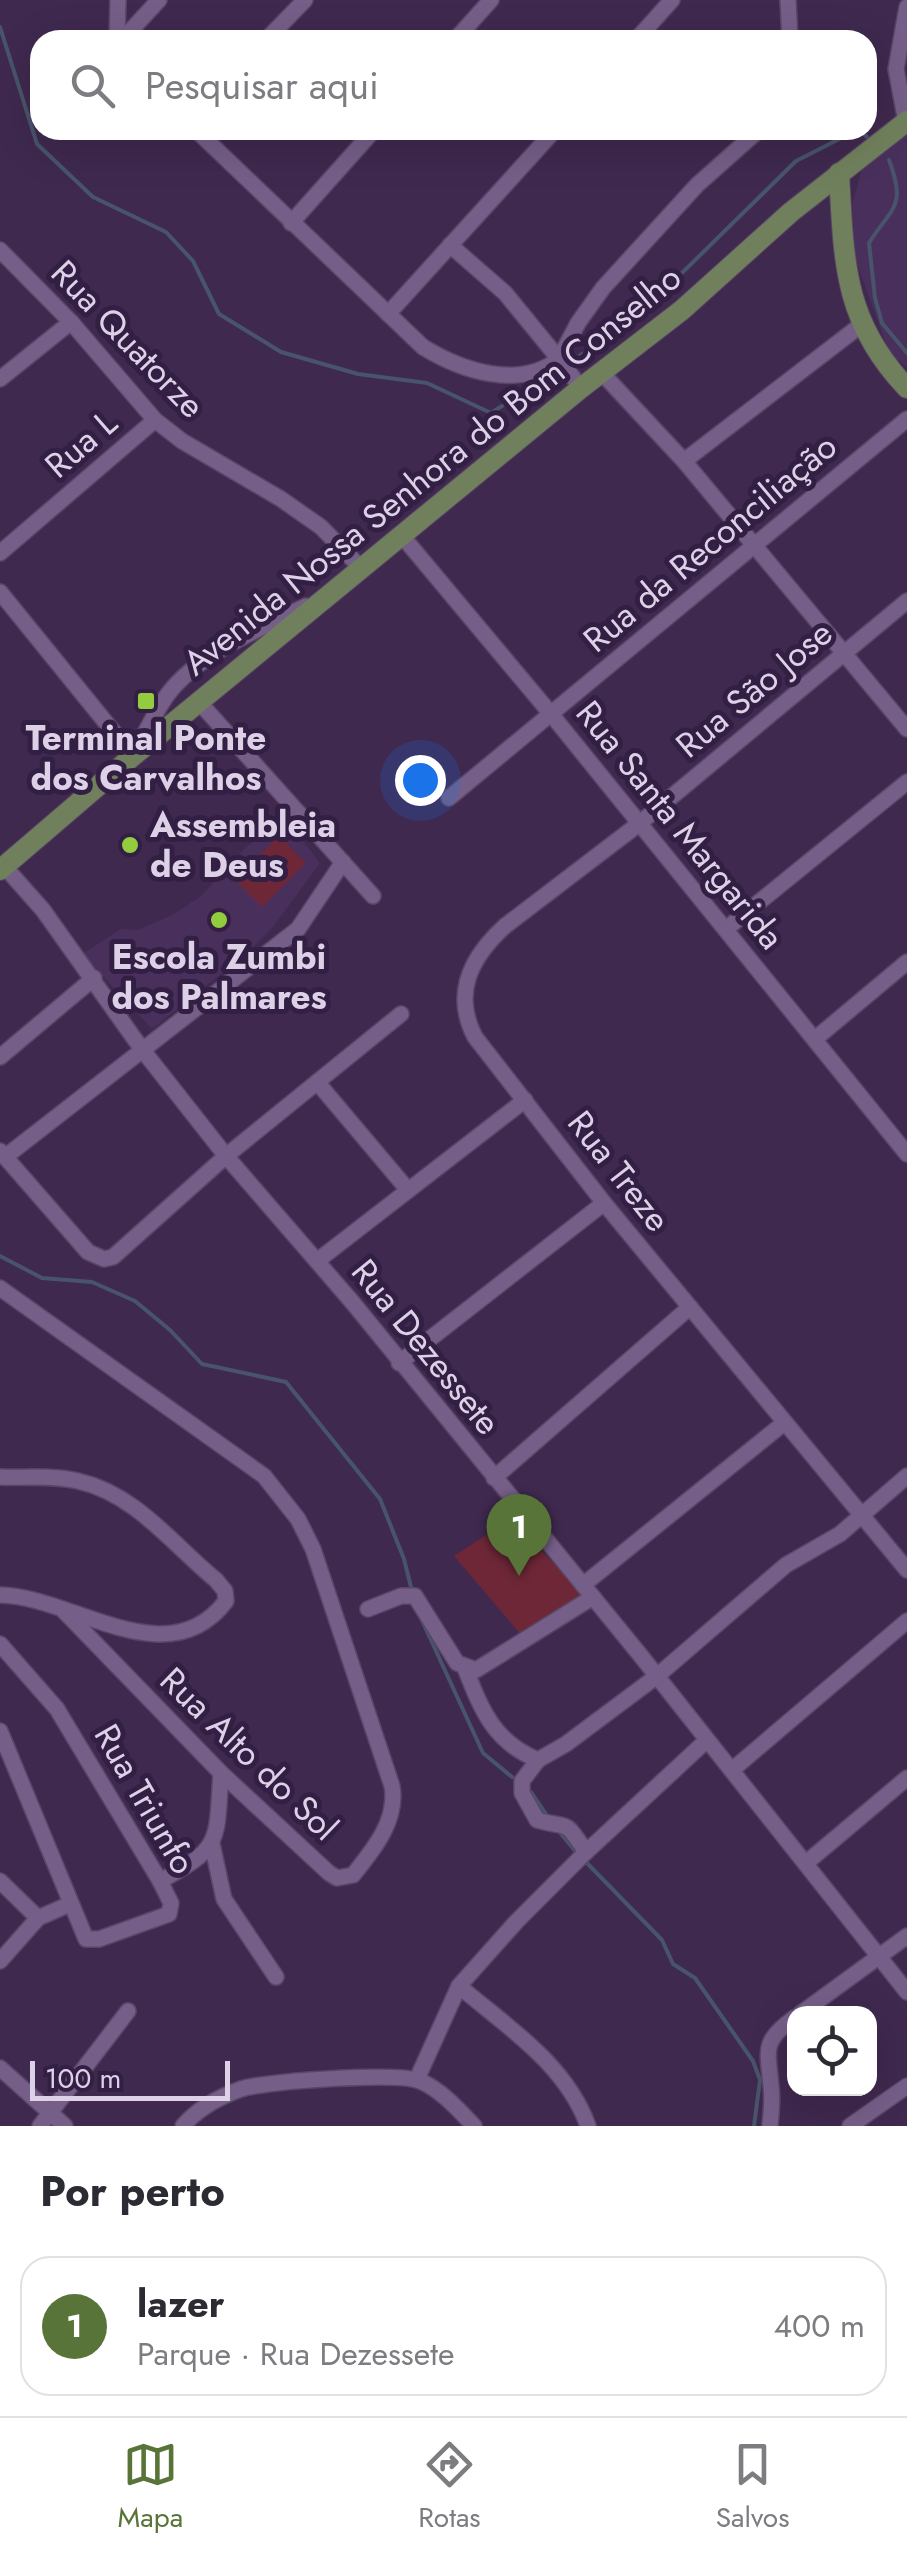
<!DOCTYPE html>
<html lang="pt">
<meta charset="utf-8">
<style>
body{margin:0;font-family:Jost,sans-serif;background:#f2f2f3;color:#2b2b33}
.controls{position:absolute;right:30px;bottom:30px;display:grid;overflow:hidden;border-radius:20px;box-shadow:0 10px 40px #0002}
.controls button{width:90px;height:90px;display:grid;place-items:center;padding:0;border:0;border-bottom:2px solid #e1e1e2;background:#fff;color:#2b2b33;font:50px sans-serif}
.scale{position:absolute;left:30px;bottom:25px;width:200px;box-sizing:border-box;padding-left:10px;border:5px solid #ddd1e8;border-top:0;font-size:28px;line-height:35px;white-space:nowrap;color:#ddd1e8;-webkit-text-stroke:8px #341f44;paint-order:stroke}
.you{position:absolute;left:420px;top:780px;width:35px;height:35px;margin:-25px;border:8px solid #fff;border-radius:50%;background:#1a73e8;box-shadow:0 0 0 15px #1a73e833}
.badge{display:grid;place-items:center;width:65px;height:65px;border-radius:50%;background:#597438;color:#fff;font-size:32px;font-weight:700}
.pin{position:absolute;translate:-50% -82px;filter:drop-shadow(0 2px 5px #0008)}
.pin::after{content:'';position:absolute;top:52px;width:35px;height:30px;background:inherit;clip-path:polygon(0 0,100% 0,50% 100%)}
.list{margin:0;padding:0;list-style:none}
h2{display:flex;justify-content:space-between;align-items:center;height:130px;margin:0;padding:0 40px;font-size:42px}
h2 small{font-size:32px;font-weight:400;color:#7c7c81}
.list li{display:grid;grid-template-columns:65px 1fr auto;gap:30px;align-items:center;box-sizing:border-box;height:140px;margin:0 20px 20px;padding:0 20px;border:2px solid #e1e1e2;border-radius:30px}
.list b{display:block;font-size:38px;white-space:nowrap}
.list p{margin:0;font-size:32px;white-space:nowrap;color:#7c7c81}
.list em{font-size:32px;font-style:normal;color:#7c7c81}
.icon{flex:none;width:55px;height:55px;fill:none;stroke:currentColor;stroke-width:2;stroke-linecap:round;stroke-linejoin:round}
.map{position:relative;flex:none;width:907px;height:2126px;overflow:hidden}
.search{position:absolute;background:#fff;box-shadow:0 10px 40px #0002;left:30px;right:30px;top:30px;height:110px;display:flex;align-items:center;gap:25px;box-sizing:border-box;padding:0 35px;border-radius:30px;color:#7c7c81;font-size:38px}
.sheet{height:290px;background:#fff}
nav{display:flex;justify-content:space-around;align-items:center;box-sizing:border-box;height:140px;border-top:2px solid #e1e1e2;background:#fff;font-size:28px;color:#7c7c81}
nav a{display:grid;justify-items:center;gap:5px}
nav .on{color:#597438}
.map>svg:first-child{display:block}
.built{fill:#49305c}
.green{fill:#6e2737}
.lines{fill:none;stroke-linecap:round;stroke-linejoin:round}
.stream{stroke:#48546b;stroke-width:4}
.minor-casing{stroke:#594666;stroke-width:18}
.major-casing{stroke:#594666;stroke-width:22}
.minor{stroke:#755e88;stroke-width:15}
.major{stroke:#71805c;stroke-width:20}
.poi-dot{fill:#92cd3f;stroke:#341f44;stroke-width:4}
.labels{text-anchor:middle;stroke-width:10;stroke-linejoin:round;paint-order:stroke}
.street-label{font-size:35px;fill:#ddd1e8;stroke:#341f44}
.poi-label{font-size:35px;font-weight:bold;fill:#ddd1e8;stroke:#341f44}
</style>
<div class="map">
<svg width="907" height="2126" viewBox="0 0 907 2126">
<rect width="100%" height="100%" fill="#3f294f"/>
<g class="built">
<polygon points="907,133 907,368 889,352 855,258 852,205 862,169"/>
<polygon points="286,818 320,863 273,927 246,954 152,1029 82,954 121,929 138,930 174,914 201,896 246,847"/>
</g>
<g class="green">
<polygon points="279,836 306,863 262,907 235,880"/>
<polygon points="511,1519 586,1597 523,1637 454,1556"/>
</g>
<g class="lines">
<g class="stream">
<polyline points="0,27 37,144 93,197 166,232 193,261 219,314 281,352 358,374 427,383 491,413 555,372"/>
<polyline points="860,130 867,137"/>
<path d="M889 160C907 208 892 206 869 243L875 298 882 323 907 353"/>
<polyline points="573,360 631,323 796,161 857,130"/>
<polyline points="0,1256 42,1278 92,1282 135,1301 170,1330 202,1364 286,1382 380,1499 404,1559 412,1591"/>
<polyline points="419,1614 483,1753 512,1777"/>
<polyline points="531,1792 548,1817"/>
<polyline points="557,1829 576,1852"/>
<polyline points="583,1859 662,1940 673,1964 695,1978 753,2061 760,2080 754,2126"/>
</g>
<defs>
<g id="minor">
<polyline points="788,0 790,40"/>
<polyline points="117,40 118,0"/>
<polyline points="122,40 159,0"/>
<polyline points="266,40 305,0"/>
<polyline points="455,40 491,0"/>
<polyline points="636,40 672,0"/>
<polyline points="906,122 896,69 907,7"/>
<path d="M196 130 423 347C462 371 519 390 559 359L505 293 450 245"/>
<polyline points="291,223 374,130"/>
<polyline points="0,250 71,322 155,420 182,441 281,499 321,527 362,569"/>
<polyline points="388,314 555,130"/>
<polyline points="601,372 684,461 907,729"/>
<polyline points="0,379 71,322"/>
<polyline points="581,388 559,359 578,323 603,288 697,185 759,130"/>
<polyline points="684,461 861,325"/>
<polyline points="403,537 551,714 907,1154"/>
<polyline points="0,553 155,420"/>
<path d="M0 592 133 756C144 736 154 713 168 694 198 654 261 628 306 606"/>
<path d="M907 601 640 823 505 926C471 957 452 993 475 1037L604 1203 907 1570"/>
<polyline points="199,702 373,896"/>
<polyline points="449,798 907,419"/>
<polyline points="4,866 43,910 141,1048 226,1156 353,1303 641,1656 907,1992"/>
<polyline points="726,929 907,782"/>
<polyline points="815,1039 907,962"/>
<polyline points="0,1057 94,978"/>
<polyline points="317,1082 408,1190"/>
<polyline points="0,1151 88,1252 104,1259 113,1257 226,1156 401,1014"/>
<polyline points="5,1157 298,929 343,862"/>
<polyline points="317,1261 525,1100"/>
<path d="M0 1288 264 1476 298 1519 313 1549 392 1786C398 1820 374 1849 353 1875L337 1878 329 1873 221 1773 63 1610"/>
<polyline points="399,1363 604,1203"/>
<path d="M0 1477C26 1478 53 1475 78 1481 136 1494 173 1545 216 1580L225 1591 226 1601C168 1678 72 1596 0 1595"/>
<polyline points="494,1478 690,1307"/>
<polyline points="583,1585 784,1423"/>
<polyline points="368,1609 401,1596 415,1596 457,1663 476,1670 593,1597"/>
<polyline points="0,1644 57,1709 160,1881 171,1903 169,1914 99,1939 86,1939 0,1731"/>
<path d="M465 1668C482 1711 494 1742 538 1760L566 1744 657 1676 786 1565 840 1534 907 1476"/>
<path d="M538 1760 522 1781V1793L537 1820C571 1830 563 1817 586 1852"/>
<polyline points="732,1770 907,1621"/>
<polyline points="212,1844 224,1899 276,1977"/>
<polyline points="806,1863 907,1778"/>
<polyline points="0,1881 38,1918"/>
<path d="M160 1881C223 1847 216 1842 221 1773"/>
<polyline points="0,1961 38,1918 70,1904"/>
<path d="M459 1986C507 2027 566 2064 588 2126"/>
<polyline points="800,2014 907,1936"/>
<polyline points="0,2068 65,2126"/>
<polyline points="417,2079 459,1986 517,1921 585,1853 707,1740"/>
<polyline points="40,2126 128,2011"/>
<path d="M183 2126C198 2108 219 2097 241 2089 268 2081 396 2072 420 2081 440 2089 459 2110 474 2126"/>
<path d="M770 2126C771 2113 773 2099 771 2086 768 2050 761 2042 794 2018"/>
<polyline points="850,2126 907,2086"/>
</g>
<g id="major">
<path d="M839 173C844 261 843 321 907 388"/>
<polyline points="0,870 133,756 581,388 682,310 791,212 907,121"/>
</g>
</defs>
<use href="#minor" class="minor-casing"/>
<use href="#major" class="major-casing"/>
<use href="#minor" class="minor"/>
<use href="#major" class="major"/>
</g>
<g class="poi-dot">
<rect x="136" y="691" width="20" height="20" rx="5"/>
<circle cx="130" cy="845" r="10"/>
<circle cx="219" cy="920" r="10"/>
</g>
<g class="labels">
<g class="street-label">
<text transform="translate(128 339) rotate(46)" y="12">Rua Quatorze</text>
<text transform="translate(81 444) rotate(-41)" y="12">Rua L</text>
<text transform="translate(432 470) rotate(-39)" y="12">Avenida Nossa Senhora do Bom Conselho</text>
<text transform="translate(710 543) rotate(-40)" y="12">Rua da Reconciliação</text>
<text transform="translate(754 689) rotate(-40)" y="12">Rua São Jose</text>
<text transform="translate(680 825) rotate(51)" y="12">Rua Santa Margarida</text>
<text transform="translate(619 1171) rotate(52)" y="12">Rua Treze</text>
<text transform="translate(426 1347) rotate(51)" y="12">Rua Dezessete</text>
<text transform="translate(249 1754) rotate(44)" y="12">Rua Alto do Sol</text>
<text transform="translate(145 1799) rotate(60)" y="12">Rua Triunfo</text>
</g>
<g class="poi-label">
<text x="146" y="750">Terminal Ponte<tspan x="146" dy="40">dos Carvalhos</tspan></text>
<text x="150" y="837" text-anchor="start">Assembleia<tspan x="150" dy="40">de Deus</tspan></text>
<text x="219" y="969">Escola Zumbi<tspan x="219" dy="40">dos Palmares</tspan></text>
</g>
</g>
</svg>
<div class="controls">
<button><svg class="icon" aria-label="locate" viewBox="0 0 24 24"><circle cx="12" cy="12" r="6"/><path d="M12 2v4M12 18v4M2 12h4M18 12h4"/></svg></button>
</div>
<div class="scale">100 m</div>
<div class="you"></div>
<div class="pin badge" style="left:519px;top:1576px">1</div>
<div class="search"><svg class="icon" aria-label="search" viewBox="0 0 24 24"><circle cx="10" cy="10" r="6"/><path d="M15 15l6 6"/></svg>Pesquisar aqui</div>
</div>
<section class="sheet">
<h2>Por perto<small></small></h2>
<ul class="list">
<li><span class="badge">1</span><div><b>lazer</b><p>Parque · Rua Dezessete</p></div><em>400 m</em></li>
</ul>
</section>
<nav>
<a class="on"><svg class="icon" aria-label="map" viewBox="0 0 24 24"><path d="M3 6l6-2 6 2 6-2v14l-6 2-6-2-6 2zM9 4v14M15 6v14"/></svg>Mapa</a>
<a><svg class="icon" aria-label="directions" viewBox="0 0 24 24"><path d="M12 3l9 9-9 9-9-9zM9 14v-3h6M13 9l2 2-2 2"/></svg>Rotas</a>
<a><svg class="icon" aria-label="saved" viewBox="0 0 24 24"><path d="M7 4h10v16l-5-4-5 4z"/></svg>Salvos</a>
</nav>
